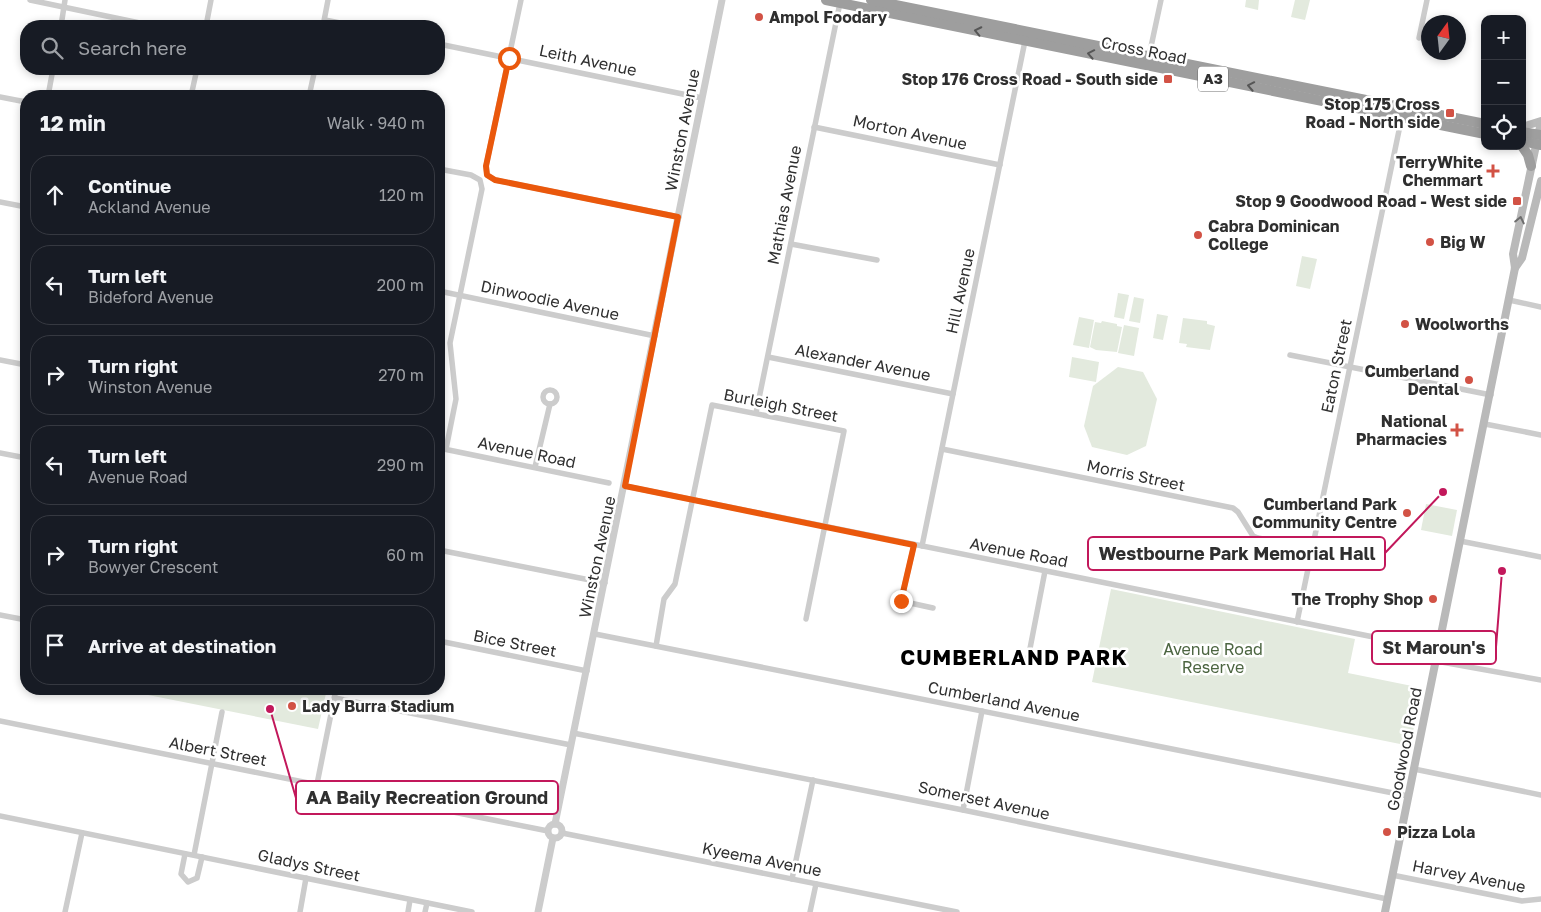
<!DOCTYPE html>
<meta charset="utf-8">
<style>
body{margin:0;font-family:"Golos Text",sans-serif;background:#20242c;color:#f1f3f6}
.controls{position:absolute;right:15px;top:15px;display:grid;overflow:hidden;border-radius:10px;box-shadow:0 2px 8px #0003}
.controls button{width:45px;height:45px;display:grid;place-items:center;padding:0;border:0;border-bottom:1px solid #363941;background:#171b24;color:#f1f3f6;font:25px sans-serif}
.compass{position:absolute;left:1421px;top:15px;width:45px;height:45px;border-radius:50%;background:#171b24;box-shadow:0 2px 8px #0003;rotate:15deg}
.stop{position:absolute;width:15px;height:15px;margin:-11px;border:4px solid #ea580c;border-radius:50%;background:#fff}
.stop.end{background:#ea580c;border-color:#fff;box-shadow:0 1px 5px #0008}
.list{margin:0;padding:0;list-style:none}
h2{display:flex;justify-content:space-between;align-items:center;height:65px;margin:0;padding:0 20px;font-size:21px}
h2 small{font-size:16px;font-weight:400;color:#9ea1a6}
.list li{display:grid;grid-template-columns:32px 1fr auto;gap:15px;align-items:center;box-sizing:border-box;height:80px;margin:0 10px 10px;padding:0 10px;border:1px solid #363941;border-radius:20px}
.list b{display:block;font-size:19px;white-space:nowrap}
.list p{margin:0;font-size:16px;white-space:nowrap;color:#9ea1a6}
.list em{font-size:16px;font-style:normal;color:#9ea1a6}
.icon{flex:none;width:28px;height:28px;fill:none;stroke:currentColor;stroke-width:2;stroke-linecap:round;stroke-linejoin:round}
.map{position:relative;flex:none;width:1541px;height:912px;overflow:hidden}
.search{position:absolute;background:#171b24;box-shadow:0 2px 8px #0003;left:20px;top:20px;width:425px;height:55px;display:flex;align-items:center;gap:12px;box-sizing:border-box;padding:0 18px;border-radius:20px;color:#9ea1a6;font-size:19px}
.panel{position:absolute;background:#171b24;box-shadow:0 2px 8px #0003;left:20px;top:90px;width:425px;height:605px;border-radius:20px}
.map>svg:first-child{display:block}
.green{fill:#e3eade}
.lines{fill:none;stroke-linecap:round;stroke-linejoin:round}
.minor{stroke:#ccc;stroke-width:5.5}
.tertiary{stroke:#ccc;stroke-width:7}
.secondary{stroke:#b9b9b9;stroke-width:8}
.trunk{stroke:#9e9e9e;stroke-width:10}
.oneway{stroke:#565656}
.oneway2{stroke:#6d6d6d}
.route{stroke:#ea580c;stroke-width:6}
.poi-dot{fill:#d25245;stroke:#fff;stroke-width:2}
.labels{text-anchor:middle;stroke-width:5;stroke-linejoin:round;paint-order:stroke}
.shield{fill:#fff;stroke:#6d6d6d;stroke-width:1}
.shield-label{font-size:15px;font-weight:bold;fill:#2f2f2f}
.poi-label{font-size:16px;font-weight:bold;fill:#2f2f2f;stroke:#fff;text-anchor:end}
.street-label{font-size:16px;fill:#2f2f2f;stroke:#fff}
.park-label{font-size:16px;fill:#4c6541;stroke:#fff}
.district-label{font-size:21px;font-weight:bold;letter-spacing:1px;fill:#000;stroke:#fff}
.leader{fill:none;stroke:#c2185b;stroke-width:2}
.callout-dot{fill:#c2185b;stroke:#fff;stroke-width:2}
.callout{fill:#fff;stroke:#c2185b;stroke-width:2}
.callout-label{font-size:18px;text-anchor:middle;font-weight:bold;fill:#2f2f2f}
</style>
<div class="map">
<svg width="1541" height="912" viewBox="0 0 1541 912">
<rect width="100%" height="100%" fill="#fff"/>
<g class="green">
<polygon points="1246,0 1259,0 1258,10 1245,7"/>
<polygon points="1295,0 1310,0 1305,20 1291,17"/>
<polygon points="1302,256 1317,259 1310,289 1296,286"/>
<polygon points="1118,293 1129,295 1124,319 1114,317"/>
<polygon points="1134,297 1144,299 1140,323 1129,321"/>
<polygon points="1157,314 1168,316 1163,340 1153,338"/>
<polygon points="1079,317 1094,320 1089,348 1073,345"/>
<polygon points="1183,318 1207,321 1207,324 1215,326 1210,350 1186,347 1187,344 1179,343"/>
<polygon points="1102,321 1117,324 1117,326 1122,327 1117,352 1096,350 1090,347 1095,322 1101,323"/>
<polygon points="1124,325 1139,328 1134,356 1118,353"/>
<polygon points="1072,357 1099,362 1096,382 1069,377"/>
<polygon points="1118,367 1143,372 1157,399 1146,446 1127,455 1092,447 1084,426 1093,386"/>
<polygon points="1426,504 1457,510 1452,536 1421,530"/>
<polygon points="1111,589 1355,639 1348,673 1422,688 1410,746 1092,682"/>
<polygon points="118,689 327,689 318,729"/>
</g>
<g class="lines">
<g class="minor">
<polyline points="30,0 154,26"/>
<polyline points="521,0 486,166 487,175 495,180 679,217"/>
<polyline points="325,20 355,26"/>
<polyline points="61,26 65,0"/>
<polyline points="206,26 211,0"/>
<polyline points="323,26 328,0"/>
<polyline points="1419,38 1427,0"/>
<polyline points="439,44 702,98"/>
<polyline points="1149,56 1161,0"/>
<polyline points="48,96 53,69"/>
<polyline points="191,96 197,69"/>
<polyline points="309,96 315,69"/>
<polyline points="0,97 26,102"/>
<polyline points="814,127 1000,165"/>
<polyline points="439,169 471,175 480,180 482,189 450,343 456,399 446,449"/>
<polyline points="0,202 26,207"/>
<polyline points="791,244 877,260"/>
<polyline points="439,291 655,336"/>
<polyline points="1509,300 1541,307"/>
<polyline points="1290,355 1491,395"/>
<polyline points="768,357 953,394"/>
<polyline points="0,360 26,365"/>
<circle cx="550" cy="397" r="7"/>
<polyline points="756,413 840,3"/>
<polyline points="1485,424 1541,435"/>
<polyline points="439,448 609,483"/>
<polyline points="942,449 1233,508 1238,512 1253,536 1258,538 1311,549"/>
<polyline points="0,453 26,458"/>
<polyline points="535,467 550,404"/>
<polyline points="625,486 1438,650"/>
<polyline points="1460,541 1541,557"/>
<polyline points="914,545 901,601 933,608"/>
<polyline points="922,546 1025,41"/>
<polyline points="439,550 605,583"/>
<polyline points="0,615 26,620"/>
<polyline points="1297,622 1402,116"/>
<polyline points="595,634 1408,796"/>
<polyline points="439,641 587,671"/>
<polyline points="656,646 664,599 675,584 712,405 844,431 806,619"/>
<polyline points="1436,661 1541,680"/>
<polyline points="1027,664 1045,571"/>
<polyline points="335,698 571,745"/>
<polyline points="0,721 548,831"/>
<polyline points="573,733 963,810 1387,899"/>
<polyline points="1414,769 1541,795"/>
<polyline points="317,784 336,689"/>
<polyline points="963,810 982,711"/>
<polyline points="0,816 472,912"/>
<polyline points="562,833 957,912"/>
<polyline points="185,854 181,874 188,882 197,878 202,857"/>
<polyline points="194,855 222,712"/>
<polyline points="1392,875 1522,901 1541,899"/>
<polyline points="792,879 813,780"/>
<polyline points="65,912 82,833"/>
<polyline points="300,912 306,878"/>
<polyline points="408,912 410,900"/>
<polyline points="425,912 427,903"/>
<polyline points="810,912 816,884"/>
</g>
<g class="tertiary">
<polyline points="555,824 722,0"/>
<circle cx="555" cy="831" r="7"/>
<polyline points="538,912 553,838"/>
</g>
<g class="secondary">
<polyline points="1522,127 1541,121"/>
<polyline points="1515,268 1522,258 1541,181"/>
<polyline points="1385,912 1515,268 1513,254 1541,122"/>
</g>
<g class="trunk">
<polyline points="826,0 1485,134"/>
<polyline points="871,0 1485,124"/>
<polyline points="1522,132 1541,135"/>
<polyline points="1522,141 1541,145"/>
<polyline points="1522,146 1528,155 1531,166"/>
</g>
</g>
<defs><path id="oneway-chevron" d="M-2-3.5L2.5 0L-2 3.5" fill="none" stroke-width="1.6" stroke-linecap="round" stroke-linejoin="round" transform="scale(1.25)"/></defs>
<g class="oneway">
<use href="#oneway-chevron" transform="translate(978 31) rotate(-168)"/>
<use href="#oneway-chevron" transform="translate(1091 54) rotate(-169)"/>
<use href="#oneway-chevron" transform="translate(1251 86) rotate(-169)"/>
</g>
<use class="oneway2" href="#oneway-chevron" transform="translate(1520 220) rotate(-78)"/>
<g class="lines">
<polyline class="route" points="509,58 486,166 487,175 495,180 678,217 625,486 914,545 901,601"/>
</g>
<g class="poi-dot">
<circle cx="759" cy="17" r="5"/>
<rect x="1163" y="74" width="10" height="10" rx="2.5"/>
<rect x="1445" y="108" width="10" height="10" rx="2.5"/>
<path d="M1490.5 163.5h5v5h5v5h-5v5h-5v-5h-5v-5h5z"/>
<rect x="1512" y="196" width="10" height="10" rx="2.5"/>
<circle cx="1198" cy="235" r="5"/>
<circle cx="1430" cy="242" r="5"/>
<circle cx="1405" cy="324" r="5"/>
<circle cx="1469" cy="380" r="5"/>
<path d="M1454.5 422.5h5v5h5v5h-5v5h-5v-5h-5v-5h5z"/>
<circle cx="1407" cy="513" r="5"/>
<circle cx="1433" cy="599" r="5"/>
<circle cx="292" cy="706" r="5"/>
<circle cx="1387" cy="832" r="5"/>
</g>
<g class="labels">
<rect class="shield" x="1198" y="66.5" width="30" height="25" rx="4"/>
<g class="shield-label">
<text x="1213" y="84">A3</text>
</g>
<g class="poi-label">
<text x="769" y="23" text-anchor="start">Ampol Foodary</text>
<text x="1158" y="85">Stop 176 Cross Road - South side</text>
<text x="1440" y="110">Stop 175 Cross<tspan x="1440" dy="18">Road - North side</tspan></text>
<text x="1483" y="168">TerryWhite<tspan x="1483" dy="18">Chemmart</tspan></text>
<text x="1507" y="207">Stop 9 Goodwood Road - West side</text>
<text x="1208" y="232" text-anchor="start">Cabra Dominican<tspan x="1208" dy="18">College</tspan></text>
<text x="1440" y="248" text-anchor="start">Big W</text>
<text x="1415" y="330" text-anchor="start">Woolworths</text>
<text x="1459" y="377">Cumberland<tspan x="1459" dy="18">Dental</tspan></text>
<text x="1447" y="427">National<tspan x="1447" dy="18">Pharmacies</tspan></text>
<text x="1397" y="510">Cumberland Park<tspan x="1397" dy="18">Community Centre</tspan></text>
<text x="1423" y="605">The Trophy Shop</text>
<text x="302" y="712" text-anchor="start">Lady Burra Stadium</text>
<text x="1397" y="838" text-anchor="start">Pizza Lola</text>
</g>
<g class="street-label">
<text transform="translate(1144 50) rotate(11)" y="6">Cross Road</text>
<text transform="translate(588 60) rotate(12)" y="6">Leith Avenue</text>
<text transform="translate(682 130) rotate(-79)" y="6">Winston Avenue</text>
<text transform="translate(910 132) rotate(12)" y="6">Morton Avenue</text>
<text transform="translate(784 205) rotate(-79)" y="6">Mathias Avenue</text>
<text transform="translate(960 291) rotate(-78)" y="6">Hill Avenue</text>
<text transform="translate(550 300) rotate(12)" y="6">Dinwoodie Avenue</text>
<text transform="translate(863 362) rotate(11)" y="6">Alexander Avenue</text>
<text transform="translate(1336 366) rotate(-78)" y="6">Eaton Street</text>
<text transform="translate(781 405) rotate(11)" y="6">Burleigh Street</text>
<text transform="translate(527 452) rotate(12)" y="6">Avenue Road</text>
<text transform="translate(1136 475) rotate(12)" y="6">Morris Street</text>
<text transform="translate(1019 552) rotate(11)" y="6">Avenue Road</text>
<text transform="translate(597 557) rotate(-78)" y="6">Winston Avenue</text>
<text transform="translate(515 643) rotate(11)" y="6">Bice Street</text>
<text transform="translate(1004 701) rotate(11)" y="6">Cumberland Avenue</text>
<text transform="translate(1404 749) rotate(-79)" y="6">Goodwood Road</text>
<text transform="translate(218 751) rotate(11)" y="6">Albert Street</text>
<text transform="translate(984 800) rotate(12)" y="6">Somerset Avenue</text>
<text transform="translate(762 859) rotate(11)" y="6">Kyeema Avenue</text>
<text transform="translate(309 865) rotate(12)" y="6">Gladys Street</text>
<text transform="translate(1469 876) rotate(11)" y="6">Harvey Avenue</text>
</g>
<g class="park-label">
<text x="1213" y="655">Avenue Road<tspan x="1213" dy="18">Reserve</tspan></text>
</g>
<g class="district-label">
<text x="1014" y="665">CUMBERLAND PARK</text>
</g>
</g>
<path class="leader" d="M1443 492L1385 553M1502 571L1496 647M270 709L296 798"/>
<g class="callout-dot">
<circle cx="1443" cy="492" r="5"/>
<circle cx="1502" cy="571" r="5"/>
<circle cx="270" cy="709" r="5"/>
</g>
<g class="callout">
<rect x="1088" y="537" width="297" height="33" rx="5"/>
<rect x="1372" y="631" width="124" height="33" rx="5"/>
<rect x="296" y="781" width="262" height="33" rx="5"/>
</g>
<g class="callout-label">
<text x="1237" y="560">Westbourne Park Memorial Hall</text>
<text x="1434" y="654">St Maroun's</text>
<text x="427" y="804">AA Baily Recreation Ground</text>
</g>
</svg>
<div class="controls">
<button>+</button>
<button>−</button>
<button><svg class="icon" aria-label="locate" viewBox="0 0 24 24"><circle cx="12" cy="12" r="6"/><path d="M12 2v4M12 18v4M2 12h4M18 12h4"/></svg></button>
</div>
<svg class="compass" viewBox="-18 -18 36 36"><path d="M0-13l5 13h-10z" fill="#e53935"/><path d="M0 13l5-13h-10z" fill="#9ea1a6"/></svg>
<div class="stop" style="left:509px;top:58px"></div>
<div class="stop end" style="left:901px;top:601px"></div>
<div class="search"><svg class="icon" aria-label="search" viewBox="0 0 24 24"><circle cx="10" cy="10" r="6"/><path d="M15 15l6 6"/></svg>Search here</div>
<section class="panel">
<h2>12 min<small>Walk · 940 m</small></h2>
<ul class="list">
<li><svg class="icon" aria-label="ahead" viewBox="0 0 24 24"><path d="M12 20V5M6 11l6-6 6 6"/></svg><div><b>Continue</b><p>Ackland Avenue</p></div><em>120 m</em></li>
<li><svg class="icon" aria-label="left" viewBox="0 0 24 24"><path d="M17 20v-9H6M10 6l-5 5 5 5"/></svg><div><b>Turn left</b><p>Bideford Avenue</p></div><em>200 m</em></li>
<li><svg class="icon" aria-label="right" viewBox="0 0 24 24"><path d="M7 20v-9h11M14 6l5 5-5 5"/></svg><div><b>Turn right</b><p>Winston Avenue</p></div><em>270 m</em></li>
<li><svg class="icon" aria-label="left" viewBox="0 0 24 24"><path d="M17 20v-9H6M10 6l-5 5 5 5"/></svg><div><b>Turn left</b><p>Avenue Road</p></div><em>290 m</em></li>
<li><svg class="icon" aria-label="right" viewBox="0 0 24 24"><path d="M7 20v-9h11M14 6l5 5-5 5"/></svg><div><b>Turn right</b><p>Bowyer Crescent</p></div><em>60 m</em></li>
<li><svg class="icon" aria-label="arrive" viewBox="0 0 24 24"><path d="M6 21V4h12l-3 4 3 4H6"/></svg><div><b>Arrive at destination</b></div></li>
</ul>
</section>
</div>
